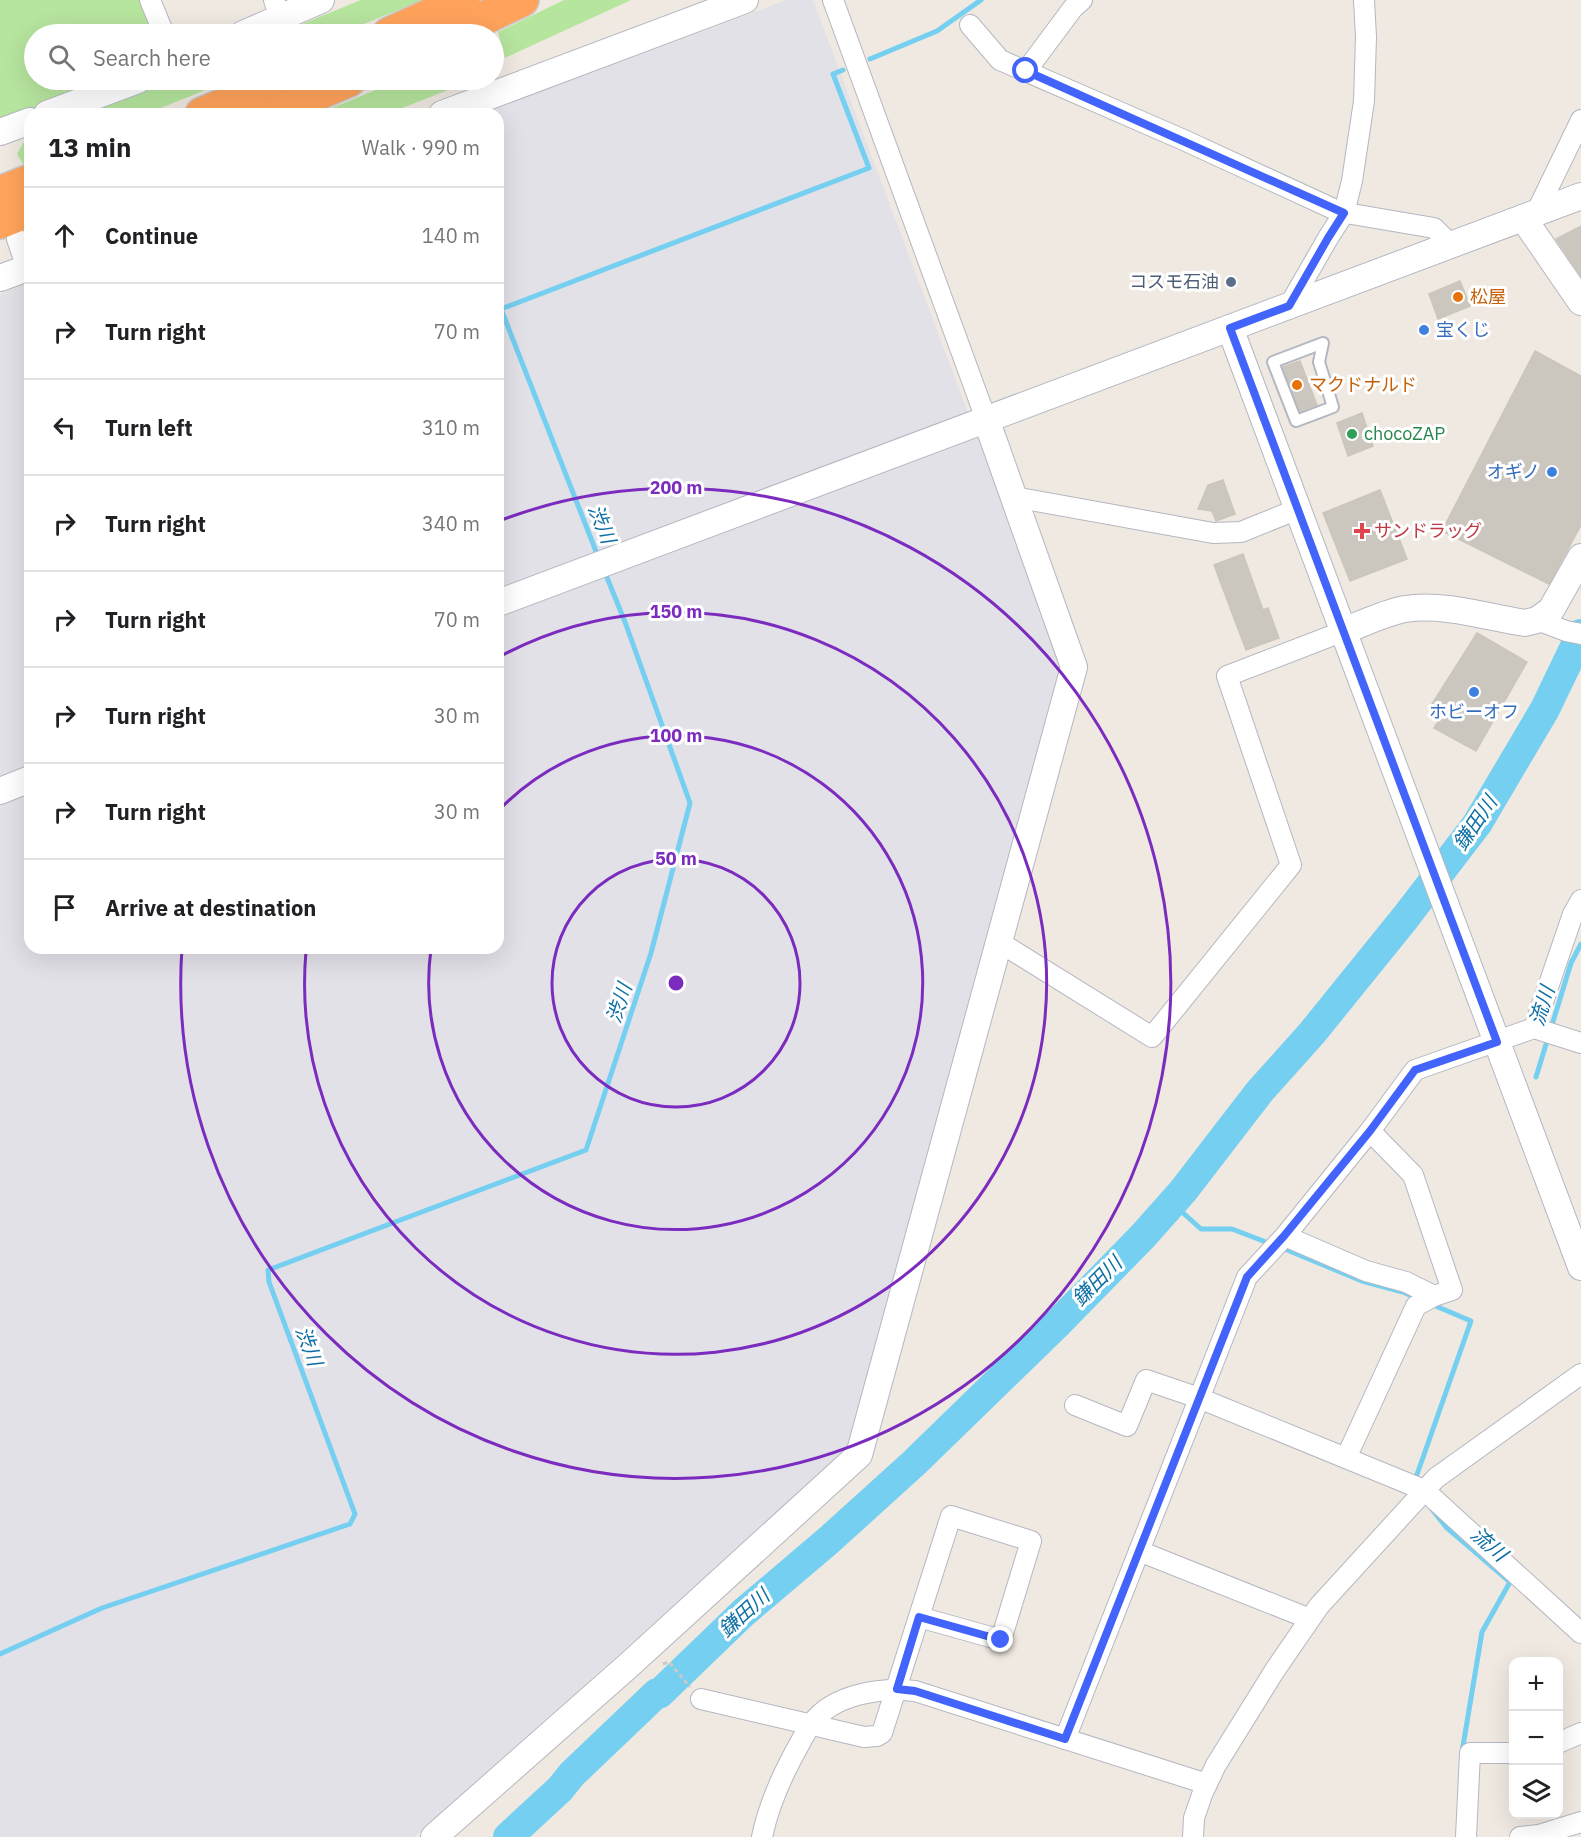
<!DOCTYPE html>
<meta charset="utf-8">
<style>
body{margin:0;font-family:"IBM Plex Sans","Noto Sans JP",sans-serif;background:#f2f2f2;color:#202124}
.controls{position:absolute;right:18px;bottom:18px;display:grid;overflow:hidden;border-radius:12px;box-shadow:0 6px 24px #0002}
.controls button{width:54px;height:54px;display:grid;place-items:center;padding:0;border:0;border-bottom:2px solid #e0e0e0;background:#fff;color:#202124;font:30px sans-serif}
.stop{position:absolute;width:18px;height:18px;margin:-14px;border:4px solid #4264fb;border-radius:50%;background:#fff}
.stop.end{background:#4264fb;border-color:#fff;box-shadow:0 2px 6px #0008}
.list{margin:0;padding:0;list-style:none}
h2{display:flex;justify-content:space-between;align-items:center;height:78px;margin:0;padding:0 24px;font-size:26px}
h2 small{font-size:20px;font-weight:400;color:#757577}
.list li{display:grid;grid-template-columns:39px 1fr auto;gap:18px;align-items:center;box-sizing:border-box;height:96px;padding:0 24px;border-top:2px solid #e0e0e0}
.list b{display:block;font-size:22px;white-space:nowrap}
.list em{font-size:20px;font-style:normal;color:#757577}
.icon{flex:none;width:33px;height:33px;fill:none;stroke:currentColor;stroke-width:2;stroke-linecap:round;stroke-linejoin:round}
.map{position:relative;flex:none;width:1581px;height:1837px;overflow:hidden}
.search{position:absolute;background:#fff;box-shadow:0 6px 24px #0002;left:24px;top:24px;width:480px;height:66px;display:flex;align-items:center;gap:15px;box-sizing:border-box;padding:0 21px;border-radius:33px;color:#757577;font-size:22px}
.panel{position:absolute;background:#fff;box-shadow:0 6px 24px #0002;left:24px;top:108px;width:480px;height:846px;border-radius:18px}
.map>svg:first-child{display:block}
.industrial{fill:#e3e1e8}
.green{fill:#b6e59e}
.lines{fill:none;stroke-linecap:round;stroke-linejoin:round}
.stream{stroke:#75cff0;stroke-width:5}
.river{stroke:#75cff0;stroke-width:30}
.building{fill:#cbc7bf;stroke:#cbc5ba;stroke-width:1.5}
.service-casing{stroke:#b4b7c1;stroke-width:14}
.minor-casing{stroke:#b4b7c1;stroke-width:22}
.tertiary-casing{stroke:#b4b7c1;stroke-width:28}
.motorway-casing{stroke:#c9c9c9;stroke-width:36}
.path{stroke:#c9c9c9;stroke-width:3;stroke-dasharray:4.5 3;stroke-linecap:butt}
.service{stroke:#fff;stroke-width:10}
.minor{stroke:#fff;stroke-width:20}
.tertiary{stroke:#fff;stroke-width:26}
.motorway{stroke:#ffa35c;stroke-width:33}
.route{stroke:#4264fb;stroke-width:8}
.ring{fill:none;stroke:#7b2cbf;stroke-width:3}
.service-dot{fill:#5c6f8a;stroke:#fff;stroke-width:2}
.food-dot{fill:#e8710a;stroke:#fff;stroke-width:2}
.shop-dot{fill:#3f7fe0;stroke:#fff;stroke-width:2}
.leisure-dot{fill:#2e9e5b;stroke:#fff;stroke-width:2}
.health-dot{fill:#e0444e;stroke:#fff;stroke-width:2}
.labels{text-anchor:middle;stroke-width:6;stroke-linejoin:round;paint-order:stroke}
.service-label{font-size:18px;fill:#4e5e75;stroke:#fff;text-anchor:end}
.food-label{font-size:18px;fill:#c56008;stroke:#fff;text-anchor:start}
.shop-label{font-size:18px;fill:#366cbe;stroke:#fff;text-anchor:start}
.leisure-label{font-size:18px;fill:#27864d;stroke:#fff;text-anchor:start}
.health-label{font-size:18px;fill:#be3a42;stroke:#fff;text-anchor:start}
.water-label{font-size:20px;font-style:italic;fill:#0d6fa3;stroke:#fff}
.centre{fill:#7b2cbf;stroke:#fff;stroke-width:3}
.ring-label{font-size:18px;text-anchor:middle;font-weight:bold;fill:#7b2cbf;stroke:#fff;stroke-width:6;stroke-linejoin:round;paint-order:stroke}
</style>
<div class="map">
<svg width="1581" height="1837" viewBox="0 0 1581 1837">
<rect width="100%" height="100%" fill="#efe9e1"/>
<polygon class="industrial" points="786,0 813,0 1063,666 852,1446 414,1837 0,1837 0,294 30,282 30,948 498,948 498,114 481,114"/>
<g class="green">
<polygon points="0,0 141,0 155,34 34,34 34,80 108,80 0,122"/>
<polygon points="361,0 423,0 339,34 278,34"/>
<polygon points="564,0 631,0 505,58 498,32"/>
<polygon points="169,80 230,80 146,114 83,114"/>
<polygon points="400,80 456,80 458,86 387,114 317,114"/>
<polygon points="30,135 30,161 23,164 17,154 27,136"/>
</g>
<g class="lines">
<g class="stream">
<polyline points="870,59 937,31 981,0"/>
<polyline points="599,559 501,309 869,168 833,74 843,70"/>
<polyline points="1536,1077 1571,963 1581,944"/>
<polyline points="1172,1203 1201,1229 1232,1229 1271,1244"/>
<polyline points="1280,1247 1362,1281 1403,1292 1414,1297"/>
<polyline points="1414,1483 1471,1321 1431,1304"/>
<polyline points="1431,1508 1446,1527 1510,1582 1482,1632 1462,1752"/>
<polyline points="0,1654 102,1608 350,1524 355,1514 269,1282 268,1270 586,1150 651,953 690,803 625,622 604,570"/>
</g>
<polyline class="river" points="508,1837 560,1789 572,1774 657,1693 659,1694 743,1613 829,1540 914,1463 1056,1325 1143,1236 1183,1191 1260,1091 1312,1033 1405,918 1477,824 1545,709 1581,634"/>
</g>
<g class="building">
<polygon points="1581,226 1581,276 1556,239"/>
<polygon points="1460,281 1470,306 1438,319 1429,294"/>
<polygon points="1535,351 1581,376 1581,525 1549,584 1442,531"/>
<polygon points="1300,361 1317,405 1300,411 1283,367"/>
<polygon points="1362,413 1373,446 1348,456 1337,423"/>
<polygon points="1223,480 1235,514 1216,521 1212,511 1198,509 1208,485"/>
<polygon points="1380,490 1407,559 1350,581 1323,513"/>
<polygon points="1243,554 1263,610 1268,608 1279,638 1246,650 1214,565"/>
<polygon points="1477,633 1527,662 1476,751 1434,728 1444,712 1430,707"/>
</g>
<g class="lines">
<defs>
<polygon id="service" points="1323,343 1319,362 1333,407 1296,421 1273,362"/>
<g id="minor">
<polyline points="150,0 164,34"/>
<polyline points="274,0 280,18"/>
<polyline points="833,0 986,419"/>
<polyline points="970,25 1000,60 1186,141 1340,212 1434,228 1451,245"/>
<polyline points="1026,71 1073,8 1082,0"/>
<polyline points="1536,213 1581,120"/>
<polyline points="17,239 27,268"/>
<polyline points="1289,306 1328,238 1344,213 1352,181 1364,101 1366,37 1364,0"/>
<polyline points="1014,497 1213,533 1241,532 1298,509"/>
<polyline points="1537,620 1566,631 1581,634"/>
<polyline points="999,942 1152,1037 1291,865 1227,676 1344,631"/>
<polyline points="1534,1028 1573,914 1581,900"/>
<polyline points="1285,1236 1366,1271 1406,1282 1434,1296"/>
<polyline points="1075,1405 1127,1426 1146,1380 1199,1398 1424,1490 1581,1633"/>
<polyline points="1346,1458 1416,1306 1434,1296 1452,1290 1413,1175 1370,1131"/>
<polyline points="1139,1551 1310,1619"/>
<polyline points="701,1699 864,1737 877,1736 882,1733 951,1516 1031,1541 1001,1640 919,1617"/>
<polyline points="1065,1739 1247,1277 1285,1236 1370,1131 1415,1070 1534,1028 1581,1043"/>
<polyline points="1558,1743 1581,1733"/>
<path d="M762 1837C769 1803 783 1773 800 1743 804 1736 807 1729 812 1723 834 1694 881 1687 915 1691L1207 1784"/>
<polyline points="1193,1837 1194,1818 1203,1792 1216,1765 1275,1670 1319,1606 1436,1478 1581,1374"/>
<polyline points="1466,1837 1470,1753 1514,1753"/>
<polyline points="1520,1837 1539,1835 1581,1822"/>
</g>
<g id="tertiary">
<polyline points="243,34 321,0"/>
<polyline points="47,114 138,80"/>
<polyline points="442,114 745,0"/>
<polyline points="0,132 30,121"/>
<polyline points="1523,218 1581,302"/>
<polyline points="0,278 30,267"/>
<polyline points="1230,328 1581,1267"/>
<polyline points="498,603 1581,196"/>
<path d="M1344 631C1364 623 1384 613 1405 609 1444 603 1486 617 1525 623L1537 620 1551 610 1581 557"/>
<polyline points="0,791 30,779"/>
<polyline points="434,1837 630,1664 859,1455 1074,667 986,419"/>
</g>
<g id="motorway">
<polyline points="389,34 463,0"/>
<polyline points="450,34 522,0"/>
<polyline points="202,114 284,80"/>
<polyline points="270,114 349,80"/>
<polyline points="0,193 30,181"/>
<polyline points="0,222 30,210"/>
</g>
</defs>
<use href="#service" class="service-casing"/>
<use href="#minor" class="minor-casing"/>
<use href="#tertiary" class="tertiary-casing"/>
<use href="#motorway" class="motorway-casing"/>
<polyline class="path" points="663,1664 669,1662 690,1687"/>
<use href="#service" class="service"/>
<use href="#minor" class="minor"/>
<use href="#tertiary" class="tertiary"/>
<use href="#motorway" class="motorway"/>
</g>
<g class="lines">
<polyline class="route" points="1001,1640 919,1617 897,1689 915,1691 1065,1739 1247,1277 1284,1236 1370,1131 1415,1070 1497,1042 1230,328 1289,306 1328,238 1344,213 1026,71"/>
</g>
<g class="ring">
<circle cx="676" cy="983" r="124"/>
<path d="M498 811A247 247 0 1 1 431 949"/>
<path d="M499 657A371 371 0 1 1 306 951"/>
<path d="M499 521A495 495 0 1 1 182 948"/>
</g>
<circle class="service-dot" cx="1231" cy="282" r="6"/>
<g class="food-dot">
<circle cx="1458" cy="297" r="6"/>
<circle cx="1297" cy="385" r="6"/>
</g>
<g class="shop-dot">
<circle cx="1424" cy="330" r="6"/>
<circle cx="1552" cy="472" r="6"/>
<circle cx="1474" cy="692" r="6"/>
</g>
<circle class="leisure-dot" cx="1352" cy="434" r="6"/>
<path class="health-dot" d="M1359 522h6v6h6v6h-6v6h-6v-6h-6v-6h6z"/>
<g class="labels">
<g class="service-label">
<text x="1219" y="288">コスモ石油</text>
</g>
<g class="food-label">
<text x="1470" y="303">松屋</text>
<text x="1309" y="391">マクドナルド</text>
</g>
<g class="shop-label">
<text x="1436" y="336">宝くじ</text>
<text x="1540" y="478" text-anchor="end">オギノ</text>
<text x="1474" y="718" text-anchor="middle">ホビーオフ</text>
</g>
<g class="leisure-label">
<text x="1364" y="440">chocoZAP</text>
</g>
<g class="health-label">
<text x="1374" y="537">サンドラッグ</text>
</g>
<g class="water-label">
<text transform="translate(602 524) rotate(68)" y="7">渋川</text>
<text transform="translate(1475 823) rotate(-56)" y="7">鎌田川</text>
<text transform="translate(619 1003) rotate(-72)" y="7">渋川</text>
<text transform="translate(1542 1006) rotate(-73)" y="7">流川</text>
<text transform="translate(1097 1281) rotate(-45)" y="7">鎌田川</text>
<text transform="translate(309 1346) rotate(70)" y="7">渋川</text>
<text transform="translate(1489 1544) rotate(41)" y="7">流川</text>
<text transform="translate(744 1613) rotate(-42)" y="7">鎌田川</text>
</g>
</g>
<circle cx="676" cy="983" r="9" class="centre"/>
<g class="ring-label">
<text x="676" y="494">200 m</text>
<text x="676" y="618">150 m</text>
<text x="676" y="742">100 m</text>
<text x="676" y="865">50 m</text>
</g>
</svg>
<div class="controls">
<button>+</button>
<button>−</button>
<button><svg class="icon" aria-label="layers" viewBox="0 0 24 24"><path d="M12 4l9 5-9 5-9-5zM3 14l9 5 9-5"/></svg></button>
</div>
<div class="stop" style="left:1026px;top:71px"></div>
<div class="stop end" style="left:1001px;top:1640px"></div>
<div class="search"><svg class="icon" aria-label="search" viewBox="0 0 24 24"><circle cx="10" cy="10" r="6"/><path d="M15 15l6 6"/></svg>Search here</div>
<section class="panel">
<h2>13 min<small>Walk · 990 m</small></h2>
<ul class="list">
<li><svg class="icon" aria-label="ahead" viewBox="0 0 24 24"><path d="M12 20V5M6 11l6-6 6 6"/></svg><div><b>Continue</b></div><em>140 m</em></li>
<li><svg class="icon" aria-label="right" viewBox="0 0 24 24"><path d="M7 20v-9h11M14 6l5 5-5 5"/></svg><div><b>Turn right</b></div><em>70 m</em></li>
<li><svg class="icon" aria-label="left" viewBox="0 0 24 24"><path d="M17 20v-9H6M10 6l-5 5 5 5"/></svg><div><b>Turn left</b></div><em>310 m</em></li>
<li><svg class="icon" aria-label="right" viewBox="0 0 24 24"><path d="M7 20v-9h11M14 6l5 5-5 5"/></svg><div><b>Turn right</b></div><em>340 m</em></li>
<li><svg class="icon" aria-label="right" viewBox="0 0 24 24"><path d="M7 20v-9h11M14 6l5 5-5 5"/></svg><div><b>Turn right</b></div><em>70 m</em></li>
<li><svg class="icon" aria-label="right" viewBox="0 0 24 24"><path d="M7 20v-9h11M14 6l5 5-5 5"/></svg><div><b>Turn right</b></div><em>30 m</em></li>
<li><svg class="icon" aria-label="right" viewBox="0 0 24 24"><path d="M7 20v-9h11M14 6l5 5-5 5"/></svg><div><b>Turn right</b></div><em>30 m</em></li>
<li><svg class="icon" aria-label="arrive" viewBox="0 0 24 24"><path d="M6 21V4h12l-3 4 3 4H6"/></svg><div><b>Arrive at destination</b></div></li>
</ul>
</section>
</div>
